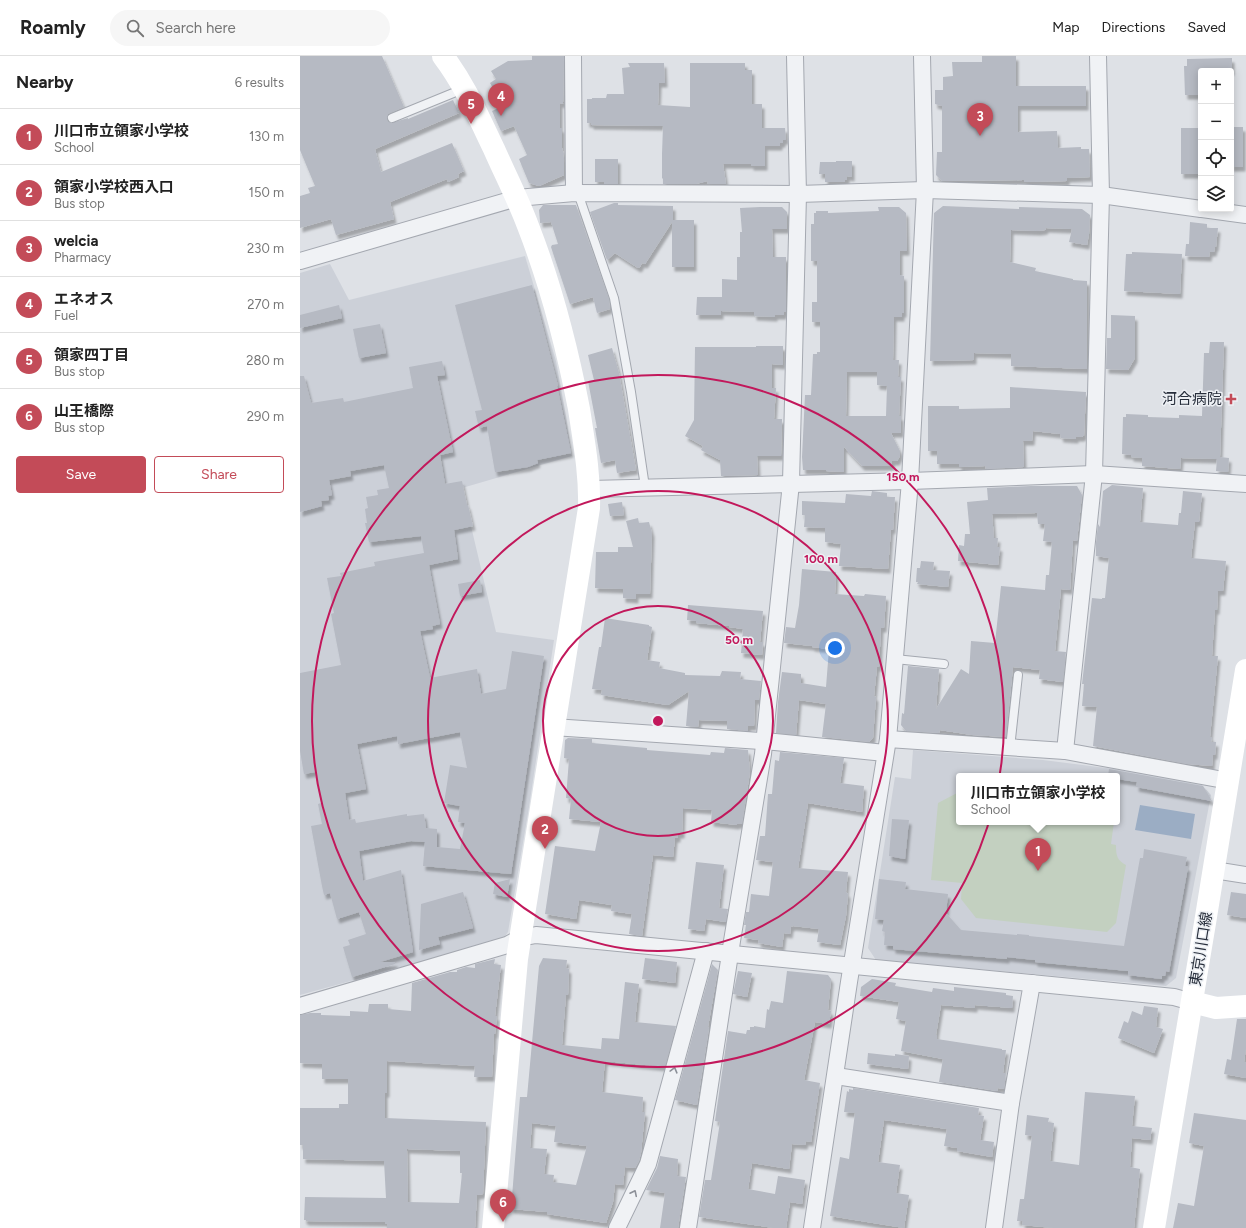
<!DOCTYPE html>
<meta charset="utf-8">
<style>
body{margin:0;font-family:Figtree,"Noto Sans JP",sans-serif;background:#f6f6f6;color:#222}
.controls{position:absolute;right:12px;top:12px;display:grid;overflow:hidden;border-radius:4px;box-shadow:0 2px 10px #0003}
.controls button{width:36px;height:36px;display:grid;place-items:center;padding:0;border:0;border-bottom:1px solid #e0e0e0;background:#fff;color:#222;font:20px sans-serif}
.you{position:absolute;left:535px;top:592px;width:14px;height:14px;margin:-10px;border:3px solid #fff;border-radius:50%;background:#1a73e8;box-shadow:0 0 0 6px #1a73e833}
.badge{display:grid;place-items:center;width:26px;height:26px;border-radius:50%;background:#c34b58;color:#fff;font-size:13px;font-weight:700}
.pin{position:absolute;translate:-50% -33px;filter:drop-shadow(0 1px 2px #0008)}
.pin::after{content:'';position:absolute;top:21px;width:14px;height:12px;background:inherit;clip-path:polygon(0 0,100% 0,50% 100%)}
.popup{position:absolute;left:656px;top:717px;width:164px;height:52px;box-sizing:border-box;display:grid;place-content:center;border-radius:4px;background:#fff;filter:drop-shadow(0 1px 3px #0005);font-size:13px;white-space:nowrap;color:#767676}
.popup b{font-size:15px;color:#222}
.popup::after{content:'';position:absolute;left:50%;top:100%;margin-left:-8px;border:8px solid transparent;border-top-color:#fff}
.list{margin:0;padding:0;list-style:none}
h2{display:flex;justify-content:space-between;align-items:center;height:52px;margin:0;padding:0 16px;font-size:17px}
h2 small{font-size:13px;font-weight:400;color:#767676}
.list li{display:grid;grid-template-columns:26px 1fr auto;gap:12px;align-items:center;box-sizing:border-box;height:56px;padding:0 16px;border-top:1px solid #e0e0e0}
.list b{display:block;font-size:15px;white-space:nowrap}
.list p{margin:0;font-size:13px;white-space:nowrap;color:#767676}
.list em{font-size:13px;font-style:normal;color:#767676}
.actions{display:flex;gap:8px;padding:12px 16px}
.actions a{flex:1;padding:9px 0;border:1px solid #c34b58;border-radius:4px;text-align:center;font-size:14px;color:#c34b58}
.actions .main{background:#c34b58;color:#fff}
.icon{flex:none;width:22px;height:22px;fill:none;stroke:currentColor;stroke-width:2;stroke-linecap:round;stroke-linejoin:round}
.map{position:relative;flex:none;width:946px;height:1172px;overflow:hidden}
header{display:flex;align-items:center;gap:24px;box-sizing:border-box;height:56px;padding:0 20px;background:#fff;border-bottom:1px solid #e0e0e0}
header strong{font-size:19px}
nav{display:flex;gap:22px;margin-inline-start:auto;font-size:14px}
.search{width:280px;height:36px;background:#f6f6f6;display:flex;align-items:center;gap:10px;box-sizing:border-box;padding:0 14px;border-radius:22px;color:#767676;font-size:15px}
main{display:flex}
aside{flex:1;background:#fff}
.map>svg:first-child{display:block}
.built{fill:#ccd0d8;fill-rule:evenodd}
.green{fill:#c3d0c0}
.water{fill:#9badc4}
.building{fill:#b6bac3;fill-rule:evenodd;filter:url(#shadow)}
.lines{fill:none;stroke-linecap:round;stroke-linejoin:round}
.lane-casing{stroke:#a4a8b0;stroke-width:10}
.street-casing{stroke:#a4a8b0;stroke-width:18}
.lane{stroke:#f0f2f5;stroke-width:8}
.street{stroke:#f0f2f5;stroke-width:16}
.secondary{stroke:#fff;stroke-width:22}
.oneway{stroke:#8c9098}
.ring{fill:none;stroke:#c2185b;stroke-width:2}
.poi-dot{fill:#c34b58;stroke:#edf0f4;stroke-width:1.5}
.labels{text-anchor:middle;stroke-width:3;stroke-linejoin:round;paint-order:stroke}
.poi-label{font-size:15px;fill:#282f3c;stroke:#edf0f4;text-anchor:end}
.street-label{font-size:15px;fill:#282f3c;stroke:#edf0f4}
.centre{fill:#c2185b;stroke:#edf0f4;stroke-width:2}
.ring-label{font-size:12px;text-anchor:middle;font-weight:bold;fill:#c2185b;stroke:#edf0f4;stroke-width:3;stroke-linejoin:round;paint-order:stroke}
</style>
<header>
<strong>Roamly</strong>
<div class="search"><svg class="icon" aria-label="search" viewBox="0 0 24 24"><circle cx="10" cy="10" r="6"/><path d="M15 15l6 6"/></svg>Search here</div>
<nav><a>Map</a><a>Directions</a><a>Saved</a></nav>
</header>
<main>
<aside>
<h2>Nearby<small>6 results</small></h2>
<ul class="list">
<li><span class="badge">1</span><div><b>川口市立領家小学校</b><p>School</p></div><em>130 m</em></li>
<li><span class="badge">2</span><div><b>領家小学校西入口</b><p>Bus stop</p></div><em>150 m</em></li>
<li><span class="badge">3</span><div><b>welcia</b><p>Pharmacy</p></div><em>230 m</em></li>
<li><span class="badge">4</span><div><b>エネオス</b><p>Fuel</p></div><em>270 m</em></li>
<li><span class="badge">5</span><div><b>領家四丁目</b><p>Bus stop</p></div><em>280 m</em></li>
<li><span class="badge">6</span><div><b>山王橋際</b><p>Bus stop</p></div><em>290 m</em></li>
</ul>
<div class="actions"><a class="main">Save</a><a>Share</a></div>
</aside>
<div class="map">
<svg width="946" height="1172" viewBox="0 0 946 1172">
<defs>
<filter id="shadow"><feDropShadow dx="2.5" dy="4.5" stdDeviation="1" flood-color="#0004"/></filter>
</defs>
<rect width="100%" height="100%" fill="#dee1e6"/>
<g class="built">
<polygon points="225,200 256,305 266,360 272,400 162,432 196,576 254,584 229,751 208,876 203,883 0,939 0,217 30,208 49,244"/>
<path d="M613 694 743 704 830 715 902 729 911 739 876 922 866 930 576 904 568 892 595 721 611 723ZM659 720H817V766H659Z"/>
</g>
<path class="green" d="M659 736V766H814L811 788 816 789C816 800 817 804 826 809L816 867 807 876 676 862 661 843 662 827 631 824 638 747Z"/>
<polygon class="water" points="840,749 895,758 891,783 835,774"/>
<g class="building">
<polygon points="0,0 82,0 104,51 88,58 87,64 91,67 108,62 108,63 153,44 159,57 75,93 81,116 152,87 164,115 158,118 159,121 148,126 147,123 90,146 94,163 36,179 31,163 0,172 0,140 10,137 8,132 15,130 0,94"/>
<polygon points="232,0 264,0 263,48 260,47 260,72 262,72 262,92 264,98 263,100 264,102 264,119 239,130 229,127 219,103 227,99 214,70 201,75 192,55 203,50 190,27 196,23 191,15 208,5 232,4"/>
<polygon points="682,0 716,0 716,30 786,30 786,50 718,50 718,76 757,75 758,92 781,91 781,93 789,93 790,121 767,122 767,125 724,126 724,124 642,125 636,119 637,96 642,96 642,50 635,48 635,34 643,34 643,21 653,20 652,6 682,6"/>
<polygon points="932,2 932,15 901,15 901,39 885,39 884,10 887,10 887,3"/>
<polygon points="328,7 364,7 365,27 359,27 358,49 390,51 390,7 445,7 445,14 452,14 452,48 462,48 462,72 485,72 486,84 483,84 483,87 480,87 480,90 465,90 465,110 451,110 451,108 423,108 426,128 408,128 407,125 396,128 363,128 363,122 362,123 362,98 363,70 291,69 291,67 287,67 287,43 292,43 292,42 306,42 307,38 324,38 322,12 330,11"/>
<rect x="931" y="71" width="12" height="40"/>
<rect x="881" y="72" width="20" height="46"/>
<polygon points="295,103 318,103 318,128 304,128 304,126 295,126"/>
<polygon points="536,105 552,105 552,121 547,120 547,124 545,124 545,126 525,126 525,118 519,118 520,106 536,106"/>
<polygon points="314,147 318,147 318,149 373,150 373,164 394,164 394,211 372,211 372,166 345,208 342,207 340,211 338,212 315,197 307,204 290,156"/>
<polygon points="243,149 276,149 309,243 310,253 297,257 293,241 270,248 251,191 252,189 258,188 251,166 240,167 240,165 239,154"/>
<polygon points="643,150 719,153 719,151 782,153 790,159 789,178 787,189 769,186 772,173 746,172 745,174 738,175 711,174 710,206 736,212 735,215 773,223 773,224 787,225 787,313 711,310 711,298 674,297 674,304 630,305 634,157"/>
<polygon points="460,151 482,151 487,156 487,173 472,173 473,201 486,201 486,256 484,256 484,259 475,259 475,261 454,260 454,256 421,255 421,259 396,259 397,241 422,241 422,223 437,224 437,201 440,201 440,176 442,176 440,152"/>
<path d="M578 151H599L606 157 607 195H600V219L604 220V257H602V261H594L593 304H599L598 321H601L599 360H601V377H591L600 395V400L597 405H592V410H562L544 391V416L526 415V414H503L502 401 505 339H511L513 298H517V296H520V266H512V246H517V205H511V168H514V157H516V155H528V157L579 155ZM547 316H577V329L587 330 586 360H546Z"/>
<polygon points="890,166 907,168 907,172 918,172 916,191 915,191 914,196 910,196 909,201 885,200 886,188 889,188"/>
<polygon points="832,196 882,198 880,238 824,235 826,198 832,198"/>
<polygon points="232,229 258,330 257,330 271,397 237,404 238,407 228,411 195,416 187,370 179,372 175,355 182,354 155,249"/>
<polygon points="39,249 42,262 0,272 0,259"/>
<polygon points="811,259 835,260 835,302 828,314 806,313 807,282 811,282"/>
<polygon points="80,268 86,297 59,302 53,273"/>
<polygon points="910,286 924,286 920,401 929,402 928,416 916,415 917,403 881,402 880,413 842,410 842,402 831,401 831,399 822,398 823,361 826,361 826,358 848,359 848,361 879,362 879,359 902,360 904,297 909,297"/>
<polygon points="456,290 483,290 483,309 472,308 472,332 476,332 474,363 482,363 481,400 457,400 458,419 421,420 420,404 401,394 403,390 385,380 394,364 395,291 456,291"/>
<polygon points="312,292 319,317 336,414 317,417 315,404 301,407 295,372 297,372 288,325 294,324 288,299"/>
<path d="M142 305 145 319 137 320 153 396 140 399 145 428 162 425 167 449H168L173 470 154 474 158 503 129 509 140 568 132 570 133 573 120 575 130 622 177 613 181 638 206 633 212 595 244 600 211 818 123 810 125 786 111 785 59 795 63 825 101 814 113 896 80 906H95V908L52 921 43 891 50 889 48 884 66 878 59 856 37 863 30 837 24 839 22 830 11 770 22 768 18 748 21 747 15 716 4 718 0 695V617L41 609 31 558 34 557 27 522 41 520 40 517 75 510 74 506 124 497 121 480 69 486 65 467H67L65 453 68 452 66 441 78 439 77 434 89 432 84 409 50 415 51 420 29 424 32 439 28 440 29 444 21 445 22 450 0 456V320H4L11 347 43 342 44 346 113 332 109 311ZM160 676 167 712 150 709 144 747 160 750 158 766 165 767 160 793 137 791V773L126 772 124 758 107 760V758L56 767 55 763 49 764 45 737 66 733 57 688 97 680 98 688Z"/>
<polygon points="710,331 786,336 784,380 783,380 782,381 776,381 776,383 761,382 760,378 733,375 732,385 723,385 724,411 686,413 685,410 659,411 659,408 637,408 637,395 628,395 628,350 659,350 659,353 710,352"/>
<polygon points="812,429 843,432 840,466 878,469 879,457 881,457 883,435 902,437 899,466 895,466 891,502 926,505 923,535 918,535 917,554 915,554 912,600 918,600 910,681 912,681 911,686 916,686 915,699 913,699 912,710 887,708 793,690 797,651 782,650 784,628 782,628 792,542 802,543 802,542 805,542 809,502 796,500 796,487 798,468 800,471 803,435"/>
<polygon points="731,430 777,430 782,439 777,485 773,484 770,534 761,533 755,595 766,596 763,626 739,623 740,614 713,611 706,681 672,679 640,674 639,677 606,675 601,669 602,657 604,658 608,610 639,613 636,653 661,613 669,618 671,585 695,587 701,530 745,534 746,519 749,519 752,486 743,485 745,468 738,468 737,457 692,458 694,482 698,482 697,491 700,491 698,509 658,505 659,489 664,490 665,478 670,478 667,446 688,444 687,432"/>
<polygon points="572,435 587,437 587,441 595,441 593,474 591,473 588,513 539,510 541,488 525,486 525,472 504,471 505,459 502,459 502,445 545,447 546,438 571,440"/>
<polygon points="322,446 324,459 310,460 308,448"/>
<polygon points="338,462 339,467 349,466 352,477 350,538 336,538 336,543 323,542 323,533 295,532 296,496 318,496 318,491 333,491 326,465"/>
<polygon points="621,505 634,506 633,514 650,515 648,531 617,528 618,526 616,526 617,512 620,512"/>
<polygon points="502,513 536,516 535,538 564,540 565,538 586,540 584,572 581,572 579,611 577,611 574,640 576,641 573,682 569,686 522,681 526,648 499,644 496,679 476,677 478,646 482,616 501,618 501,627 526,631 529,593 512,591 512,590 484,587 486,571 495,572 499,549"/>
<polygon points="180,524 182,536 160,540 158,528"/>
<polygon points="388,549 463,555 460,586 463,586 462,599 441,597 443,573 429,571 429,570 396,567 396,565 387,564"/>
<polygon points="305,562 349,569 349,570 352,571 347,604 360,606 359,612 385,617 385,619 420,620 422,615 441,616 440,623 461,625 459,644 455,644 454,670 448,670 448,675 427,673 427,665 399,664 398,671 386,670 389,635 368,649 301,639 302,634 292,633 299,591 301,591"/>
<polygon points="268,682 292,683 292,687 347,692 347,694 410,699 411,696 424,697 425,692 448,694 450,716 442,768 437,768 437,769 411,766 412,754 383,752 382,778 378,778 378,782 375,782 373,801 353,799 342,880 329,878 332,858 311,855 312,849 279,844 276,863 245,858 255,790 295,795 301,766 269,763 271,743 266,742 269,703 264,702 265,684"/>
<polygon points="480,696 544,702 540,727 564,730 562,756 508,747 498,812 548,816 546,836 548,838 546,860 540,889 517,886 519,873 493,870 491,871 490,878 484,877 482,891 458,887 459,884 444,882 446,869 444,869 446,856 449,856 451,838 469,840 473,806 456,804 460,780 465,780 468,738 472,738 475,704 479,705"/>
<polygon points="809,713 903,730 912,745 836,731 837,726 817,723 817,720 808,720"/>
<polygon points="592,763 609,764 605,803 589,800"/>
<polygon points="844,793 887,801 885,810 888,811 869,916 866,915 865,920 862,920 862,923 828,919 828,915 735,906 735,904 707,901 707,903 593,893 593,890 584,889 585,876 582,875 584,864 575,863 579,823 606,826 605,833 648,838 646,857 661,874 717,879 717,878 729,879 729,880 824,890 840,802 843,802"/>
<polygon points="396,806 424,809 419,852 428,853 426,866 406,863 404,875 388,873"/>
<polygon points="210,823 207,841 193,838 195,827"/>
<polygon points="163,836 173,872 138,881 140,888 119,894 121,848"/>
<polygon points="931,836 946,838 946,862 927,859"/>
<path d="M243 902 267 904 266 912 269 913 268 939H266L262 989 301 993 302 982 319 983 325 926 339 928 335 966 376 970 365 1011 305 1005 302 1036 343 1041 342 1056H345L341 1097 339 1105 335 1112 325 1111 323 1129 315 1128 313 1146 306 1167 247 1158V1156L211 1153 220 1041H227L239 910ZM232 1067 256 1070 254 1086 287 1090 276 1129 253 1126 254 1119 244 1118 247 1093 230 1092Z"/>
<polygon points="345,902 377,906 375,927 342,923"/>
<path d="M195 903 194 908 201 909 195 960H197L195 978H194L192 1021H174L175 1010 87 1005V1037H85V1062L186 1066 183 1138 177 1139 175 1172H87V1168H85V1166L6 1165V1164H4L5 1141 86 1142 84 1105 3 1103V1089H0V1052H39V1048H48V1023H22V1008L0 1007V959L10 957H21V959L50 960V955L68 956 69 948H88V953L111 955 112 927 150 916H157V914L166 911 175 912V908ZM107 1093 160 1095V1117H162L159 1147 108 1146Z"/>
<polygon points="412,908 418,914 408,971 409,972 397,1049 375,1044"/>
<polygon points="438,915 452,917 447,941 433,938"/>
<polygon points="487,915 528,919 531,923 528,954 531,955 529,968 515,966 504,1024 520,1027 511,1086 506,1085 505,1089 492,1088 489,1113 452,1107 448,1133 475,1138 478,1120 505,1124 502,1148 490,1146 486,1172 474,1172 399,1161 405,1124 411,1124 420,1066 415,1065 428,975 446,978 447,974 450,974 450,971 454,971 454,970 465,972 467,953 469,954 471,945 483,947"/>
<polygon points="572,923 596,927 595,930 632,936 633,932 654,935 654,931 706,937 706,939 713,940 712,952 675,949 675,952 641,949 636,979 637,979 637,983 702,993 702,994 706,994 703,1017 706,1017 704,1033 698,1032 697,1035 639,1026 643,1003 601,995 606,965 596,963 599,946 560,940 561,931"/>
<polygon points="844,950 858,952 856,971 863,973 854,997 818,982 824,965 828,967 832,955 842,959"/>
<polygon points="937,963 946,963 946,992 944,1006 946,1006 946,1022 924,1018 927,1003 931,1004"/>
<polygon points="568,997 595,1000 595,998 609,1000 608,1013 567,1008"/>
<polygon points="553,1032 679,1052 678,1059 684,1060 680,1084 694,1086 692,1101 657,1095 657,1092 644,1090 647,1073 584,1064 578,1106 600,1109 596,1137 609,1139 604,1172 530,1160 540,1101 549,1103 555,1057 544,1056 547,1035 549,1036 549,1033 553,1034"/>
<polygon points="785,1036 835,1040 832,1070 852,1072 850,1084 832,1082 830,1111 840,1113 834,1172 754,1172 722,1169 723,1165 717,1165 720,1143 724,1143 732,1080 725,1079 727,1059 749,1062 748,1066 754,1067 750,1105 779,1109"/>
<polygon points="894,1057 946,1064 946,1172 873,1172 878,1147 894,1150 904,1090 889,1087"/>
<polygon points="360,1100 378,1103 377,1120 386,1121 378,1172 360,1172 365,1137 346,1134 357,1112"/>
</g>
<g class="lines">
<defs>
<g id="lane">
<polyline points="92,62 163,33"/>
<polyline points="278,137 314,242 331,336 345,431"/>
<polyline points="595,603 644,608"/>
<polyline points="710,692 718,619"/>
</g>
<g id="street">
<polyline points="273,0 274,137"/>
<polyline points="902,153 946,159"/>
<polyline points="0,205 217,142 274,137 498,138 625,134 801,139 901,153"/>
<polyline points="290,433 610,425 794,418 946,428"/>
<polyline points="253,671 475,686 585,697"/>
<polyline points="588,683 765,695 929,725"/>
<polyline points="765,695 794,418 801,139 798,0"/>
<polyline points="914,814 946,819"/>
<polyline points="0,950 207,889 220,882 236,879 874,941 892,946"/>
<polyline points="536,1020 711,1047"/>
<polyline points="317,1172 348,1108 406,895"/>
<polyline points="388,1172 432,885 463,698 491,427 498,138 495,0"/>
<polyline points="512,1172 549,926 588,683 610,425 625,134 622,0"/>
<polyline points="694,1172 711,1047 732,927"/>
</g>
</defs>
<use href="#lane" class="lane-casing"/>
<use href="#street" class="street-casing"/>
<use href="#lane" class="lane"/>
<use href="#street" class="street"/>
<g class="secondary">
<path d="M143 0C165 29 178 60 194 93 205 118 218 143 228 170 251 229 267 291 279 353 284 386 290 418 289 452L222 871 217 903 193 1172"/>
<polyline points="892,946 916,952 946,950"/>
<polyline points="854,1172 905,867 946,614"/>
</g>
</g>
<defs><path id="oneway-chevron" d="M-2-3.5L2.5 0L-2 3.5" fill="none" stroke-width="1.6" stroke-linecap="round" stroke-linejoin="round"/></defs>
<g class="oneway">
<use href="#oneway-chevron" transform="translate(374 1014) rotate(-75)"/>
<use href="#oneway-chevron" transform="translate(334 1137) rotate(-64)"/>
</g>
<g class="ring">
<circle cx="358" cy="665" r="115"/>
<circle cx="358" cy="665" r="230"/>
<circle cx="358" cy="665" r="346"/>
</g>
<path class="poi-dot" d="M929 337h4v4h4v4h-4v4h-4v-4h-4v-4h4z"/>
<g class="labels">
<g class="poi-label">
<text x="922" y="348">河合病院</text>
</g>
<g class="street-label">
<text transform="translate(901 893) rotate(-81)" y="5">東京川口線</text>
</g>
</g>
<circle cx="358" cy="665" r="6" class="centre"/>
<g class="ring-label">
<text x="603" y="425">150 m</text>
<text x="521" y="507">100 m</text>
<text x="439" y="588">50 m</text>
</g>
</svg>
<div class="controls">
<button>+</button>
<button>−</button>
<button><svg class="icon" aria-label="locate" viewBox="0 0 24 24"><circle cx="12" cy="12" r="6"/><path d="M12 2v4M12 18v4M2 12h4M18 12h4"/></svg></button>
<button><svg class="icon" aria-label="layers" viewBox="0 0 24 24"><path d="M12 4l9 5-9 5-9-5zM3 14l9 5 9-5"/></svg></button>
</div>
<div class="you"></div>
<div class="pin badge" style="left:738px;top:815px">1</div>
<div class="popup"><b>川口市立領家小学校</b>School</div>
<div class="pin badge" style="left:245px;top:793px">2</div>
<div class="pin badge" style="left:680px;top:80px">3</div>
<div class="pin badge" style="left:201px;top:60px">4</div>
<div class="pin badge" style="left:171px;top:68px">5</div>
<div class="pin badge" style="left:203px;top:1166px">6</div>
</div>
</main>
